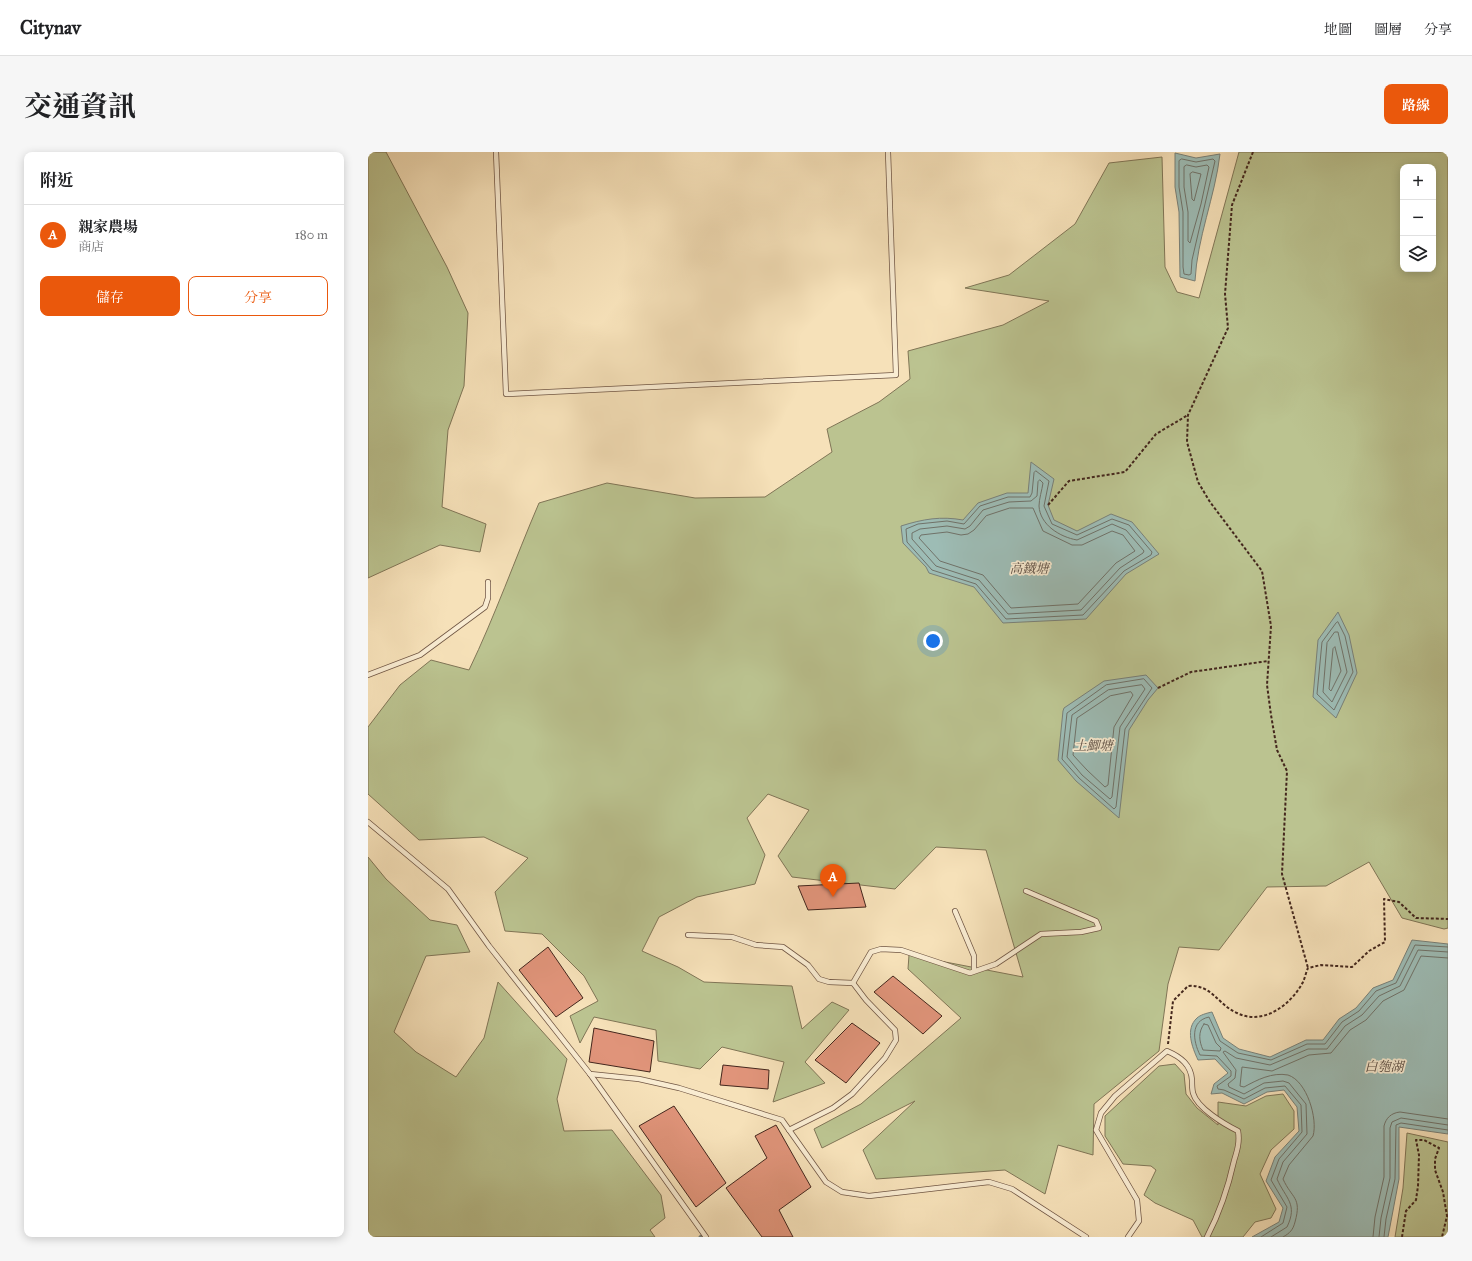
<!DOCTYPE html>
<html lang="zh-TW">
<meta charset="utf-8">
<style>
body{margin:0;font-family:"IM FELL Great Primer","Noto Serif TC",serif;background:#f6f6f6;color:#202124}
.controls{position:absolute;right:12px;top:12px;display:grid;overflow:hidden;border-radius:8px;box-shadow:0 2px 10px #0003}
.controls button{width:36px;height:36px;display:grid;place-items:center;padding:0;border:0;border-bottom:1px solid #e0e0e0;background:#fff;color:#202124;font:20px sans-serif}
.you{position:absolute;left:565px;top:489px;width:14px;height:14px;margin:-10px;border:3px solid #fff;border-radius:50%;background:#1a73e8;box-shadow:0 0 0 6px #1a73e833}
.badge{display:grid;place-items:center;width:26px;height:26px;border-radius:50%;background:#ea580c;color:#fff;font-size:13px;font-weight:700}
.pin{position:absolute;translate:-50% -33px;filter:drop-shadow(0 1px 2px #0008)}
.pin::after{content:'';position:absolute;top:21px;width:14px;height:12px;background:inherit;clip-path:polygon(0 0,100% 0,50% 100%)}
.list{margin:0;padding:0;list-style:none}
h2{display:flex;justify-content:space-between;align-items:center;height:52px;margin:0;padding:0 16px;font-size:17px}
h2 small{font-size:13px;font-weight:400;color:#757577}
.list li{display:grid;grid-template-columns:26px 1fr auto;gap:12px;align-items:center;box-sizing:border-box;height:60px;padding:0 16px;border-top:1px solid #e0e0e0}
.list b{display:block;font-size:15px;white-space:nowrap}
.list p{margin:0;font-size:13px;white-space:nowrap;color:#757577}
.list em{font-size:13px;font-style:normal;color:#757577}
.actions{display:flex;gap:8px;padding:12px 16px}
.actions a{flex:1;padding:9px 0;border:1px solid #ea580c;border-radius:8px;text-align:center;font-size:14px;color:#ea580c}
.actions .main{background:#ea580c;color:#fff}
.icon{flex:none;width:22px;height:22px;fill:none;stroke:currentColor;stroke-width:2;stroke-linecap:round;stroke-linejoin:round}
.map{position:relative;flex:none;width:1080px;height:1085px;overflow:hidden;border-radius:8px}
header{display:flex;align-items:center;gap:24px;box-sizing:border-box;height:56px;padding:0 20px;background:#fff;border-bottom:1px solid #e0e0e0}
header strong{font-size:19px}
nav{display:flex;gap:22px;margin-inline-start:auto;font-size:14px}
.intro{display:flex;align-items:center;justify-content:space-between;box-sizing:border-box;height:96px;padding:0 24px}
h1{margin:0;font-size:28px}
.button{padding:10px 18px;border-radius:8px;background:#ea580c;color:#fff;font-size:14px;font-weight:700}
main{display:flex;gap:24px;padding:0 24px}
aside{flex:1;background:#fff;border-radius:8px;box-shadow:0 2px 10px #0003}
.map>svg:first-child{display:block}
.green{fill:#bbc390;stroke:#807556;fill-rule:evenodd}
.water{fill:#9dbcb5;stroke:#798078}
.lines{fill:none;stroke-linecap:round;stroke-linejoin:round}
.shore{stroke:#707269;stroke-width:1}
.stream{stroke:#798078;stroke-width:3}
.building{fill:#e0947a;stroke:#44271d}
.service-casing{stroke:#705644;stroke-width:6}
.path{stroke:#44271d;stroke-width:2;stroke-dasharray:3 2;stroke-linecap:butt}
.service{stroke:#f9ecd2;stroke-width:4.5}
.labels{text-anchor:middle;stroke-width:3.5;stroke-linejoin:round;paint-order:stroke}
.water-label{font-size:13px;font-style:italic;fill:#5a4c43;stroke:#f9ecd2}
</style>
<header>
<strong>Citynav</strong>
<nav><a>地圖</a><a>圖層</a><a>分享</a></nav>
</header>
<div class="intro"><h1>交通資訊</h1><a class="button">路線</a></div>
<main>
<aside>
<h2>附近<small></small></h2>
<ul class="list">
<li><span class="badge">A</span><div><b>親家農場</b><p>商店</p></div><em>180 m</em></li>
</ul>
<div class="actions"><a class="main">儲存</a><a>分享</a></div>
</aside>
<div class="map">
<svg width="1080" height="1085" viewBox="0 0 1080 1085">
<rect width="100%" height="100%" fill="#f6e1b9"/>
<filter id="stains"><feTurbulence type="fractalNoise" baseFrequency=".005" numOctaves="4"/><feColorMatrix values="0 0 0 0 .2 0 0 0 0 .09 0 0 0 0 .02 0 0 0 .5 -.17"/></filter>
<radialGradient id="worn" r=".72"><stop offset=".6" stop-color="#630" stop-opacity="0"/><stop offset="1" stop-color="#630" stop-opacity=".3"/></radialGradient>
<g class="green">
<polygon points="0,0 18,0 79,115 100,161 96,234 80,278 74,355 118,372 112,400 72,393 0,426"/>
<path d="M871 0H1080V776L1076 777 1034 766 1001 710 958 734 899 735 851 798 811 795 800 832 791 899 726 952 725 1003 690 993 677 1042 637 1018 508 1027 495 998 547 949 454 996 446 977 493 952 593 866 540 817 541 803 655 825 618 698 568 695 527 737 424 725 410 704 441 658 400 642 379 666 397 703 387 732 329 745 291 765 274 799 310 815 336 830 424 834 434 877 464 850 481 858 437 910 457 931 405 950 416 910 354 895 332 917 290 909 288 878 226 865 212 891 202 864 230 849 216 824 174 782 137 779 127 740 160 706 116 685 51 688 0 642V575L32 533 63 508 101 518C127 464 147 407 171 351L239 331 327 346 397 345 464 300 459 277 511 250 542 227 540 199 635 173 681 149 597 136 641 123 707 72 741 11 794 5 797 115 809 140 831 146ZM1035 15H1065V117H1035Z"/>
<polygon points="0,705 18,727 62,768 89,773 102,800 58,804 26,880 48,900 88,925 116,886 130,830 199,907 189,947 196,979 244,978 293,1043 297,1066 282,1078 287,1085 0,1085"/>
<polygon points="807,912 816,922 818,942 829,956 850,973 850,950 878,954 898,944 915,942 926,959 926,977 903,998 892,1022 908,1057 903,1066 887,1070 875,1085 834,1085 825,1068 787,1051 776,1043 788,1018 783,1014 755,1012 737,984 737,964 791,914"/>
<polygon points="1039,981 1080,990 1080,1085 1027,1085 1035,1036"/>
</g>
<g class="water">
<path d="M807 1 828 6 852 2C847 45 829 86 827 129L812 125 811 60 807 35Z"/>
<path d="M663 310 686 327 680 353 686 368 709 379 743 362 764 370 791 402 758 422 718 467 635 471 606 435 561 421 558 415 535 391 533 374C555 367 573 364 595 368L610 351 639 341H660Z"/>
<polygon points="970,460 981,483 989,521 968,566 945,545 950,488"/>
<polygon points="778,523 790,536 780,548 761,578 751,666 708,629 690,608 695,559 696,556 736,529"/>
<path d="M1044 788 1080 792V982L1031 975V1027L1020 1085H884L911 1070 915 1056 898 1029 907 1005 931 979 929 955 916 938 899 940 876 952 854 941 843 942 846 932 860 921 847 907 830 908C824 895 817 877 829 866 832 863 839 861 844 860L855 886 871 897 902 905 938 888H955L971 867 988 856 1005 836 1025 828Z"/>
</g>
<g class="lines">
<g class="shore">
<polygon points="814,7 828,10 845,7 847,9 824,108 823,122 821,123 816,122 815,115 815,60 811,35 811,9"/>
<polygon points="819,13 828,15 839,13 841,15 833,52 822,91 820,89 820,60 816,35 816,15"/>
<polygon points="825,20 833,22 826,49 824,47 822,22"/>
<polygon points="668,319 681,329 676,354 684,372 709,383 744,367 761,373 784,400 783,403 756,419 715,463 638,467 608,432 564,418 539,390 538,377 550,372 579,369 596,372 612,354 640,345 662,345 664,341 666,321"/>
<path d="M672 328 675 331C674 338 671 347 671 354 672 373 692 385 709 388L744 372 758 378 776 399 775 401 752 416 713 458 640 462 611 428 568 414 544 387V381L552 377 579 374 597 377 602 374 615 358 641 350 663 349 669 344 670 330Z"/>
<polygon points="642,356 665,356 675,379 704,393 714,393 744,379 755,383 767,399 748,411 710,452 643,456 615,423 572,409 551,386 553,383 579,380 593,383 600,382 606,378 618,364"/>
<polygon points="970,470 977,484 985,520 966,558 949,542 954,490 968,471"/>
<polygon points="967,480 970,480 979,520 964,550 955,540 959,491"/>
<polygon points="967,495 973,519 963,539 961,537 965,497"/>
<polygon points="776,527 784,536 757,577 748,655 746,657 711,626 694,607 699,561 738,533"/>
<polygon points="774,533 777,537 752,575 744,645 742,647 714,623 699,605 704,563 740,538"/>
<polygon points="763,540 765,543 746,575 740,633 737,635 719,618 705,603 709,566 742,544"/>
<path d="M836 872 840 873 848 891 853 896 852 899 835 898C831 889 830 880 836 872Z"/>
<path d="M893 1085 915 1071 919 1055 903 1028 911 1007 934 980 933 953 917 934 897 936 876 947 856 938 850 937 849 934 863 924V919L849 904 832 903C825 889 822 869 841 865L852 889 870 901 903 908 939 892H957L974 870 991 859 1008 839 1028 831 1047 793 1080 795"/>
<path d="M903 1085 919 1075C930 1052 918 1047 909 1027L915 1010 939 982 938 952 921 931 915 929 896 931 876 942 861 935 860 932 867 926 868 918 855 900 857 899 868 906 902 913 940 897H959L977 874 994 863 1011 844 1032 834 1050 798 1080 800"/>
<path d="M915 1085C922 1081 925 1078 927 1070 934 1045 924 1047 915 1027L921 1013 945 984C950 967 939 929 920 923 904 920 889 928 876 935L872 934 874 915 904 919 941 903 963 901 982 878 998 868 1015 849 1036 838 1053 804 1080 806"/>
<path d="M1005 1085 1007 1065 1016 1025V974C1018 966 1023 961 1032 960L1080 967"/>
<polyline points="1011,1085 1013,1066 1022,1026 1022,976 1024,970 1033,966 1080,973"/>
<polyline points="1016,1085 1018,1067 1027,1027 1028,973 1033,971 1080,978"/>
</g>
<polyline class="stream" points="332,1085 333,1084"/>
</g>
<g class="building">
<polygon points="491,731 498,755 440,758 430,734"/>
<polygon points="180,795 215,846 188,865 151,818"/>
<polygon points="525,824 574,864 555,882 506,840"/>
<polygon points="484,871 512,891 478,931 447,908"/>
<polygon points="226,876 286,889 282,920 221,910"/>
<polygon points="355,913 401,918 400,937 352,933"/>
<polygon points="306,954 358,1031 328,1055 271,974"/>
<polygon points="408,973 443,1035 411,1058 425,1085 394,1085 358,1036 399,1006 387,984"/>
</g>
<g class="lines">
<defs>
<g id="service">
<polyline points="128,0 138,242 528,223 520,0"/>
<polyline points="0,523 52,503 117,455 120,446 120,430"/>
<polyline points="0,670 80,737 121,794 222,922 271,927 311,936 414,968 458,1030 474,1040 501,1044 621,1030 644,1037 718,1085"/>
<polyline points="587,759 606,804 606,819"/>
<polyline points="320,783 364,785 388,793 415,795 440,813 451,827 461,830 485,831 503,800 513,797 533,798 602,821 628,812 673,782 713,780 731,776 728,769 658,739"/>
<polyline points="222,922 338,1085"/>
<polyline points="421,978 465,956 484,942 517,906 528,888 527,878 498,848 485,831"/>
<path d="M760 1085 771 1069 769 1048 728 978 733 961 747 944 799 899C813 905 823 913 824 928 824 932 824 937 825 941 829 956 856 972 870 979 872 990 869 999 866 1009 860 1036 852 1060 839 1085"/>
</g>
</defs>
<use href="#service" class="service-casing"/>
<g class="path">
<polyline points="885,0 864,53 857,142 860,176 820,263 819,290 830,330 842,350 894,419 903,474 899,533 903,563 909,598 919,619 914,722 940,816"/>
<polyline points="680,353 701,329 757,320 788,282 820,263"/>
<polyline points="790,536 823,520 900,509"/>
<path d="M800 892 805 849 820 834C844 832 850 853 869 861 895 874 923 853 935 830 937 826 938 820 940 816L953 813 984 815 1001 799 1017 790 1016 747 1031 750 1048 766 1080 767"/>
<polyline points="1034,1085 1038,1059 1048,1048 1050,1034 1051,1003 1048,988 1056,988 1071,996 1067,1007 1067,1018 1075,1040 1079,1064 1074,1085"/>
</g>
<use href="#service" class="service"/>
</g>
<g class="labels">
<g class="water-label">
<text x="661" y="421">高鐵塘</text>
<text x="725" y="598">土鯽塘</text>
<text x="1016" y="919">白匏湖</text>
</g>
</g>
<rect width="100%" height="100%" filter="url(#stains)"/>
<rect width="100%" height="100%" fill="url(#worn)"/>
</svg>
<div class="controls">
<button>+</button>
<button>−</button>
<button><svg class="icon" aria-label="layers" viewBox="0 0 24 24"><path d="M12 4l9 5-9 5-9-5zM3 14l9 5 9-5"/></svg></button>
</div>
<div class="you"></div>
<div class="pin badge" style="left:465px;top:745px">A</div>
</div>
</main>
